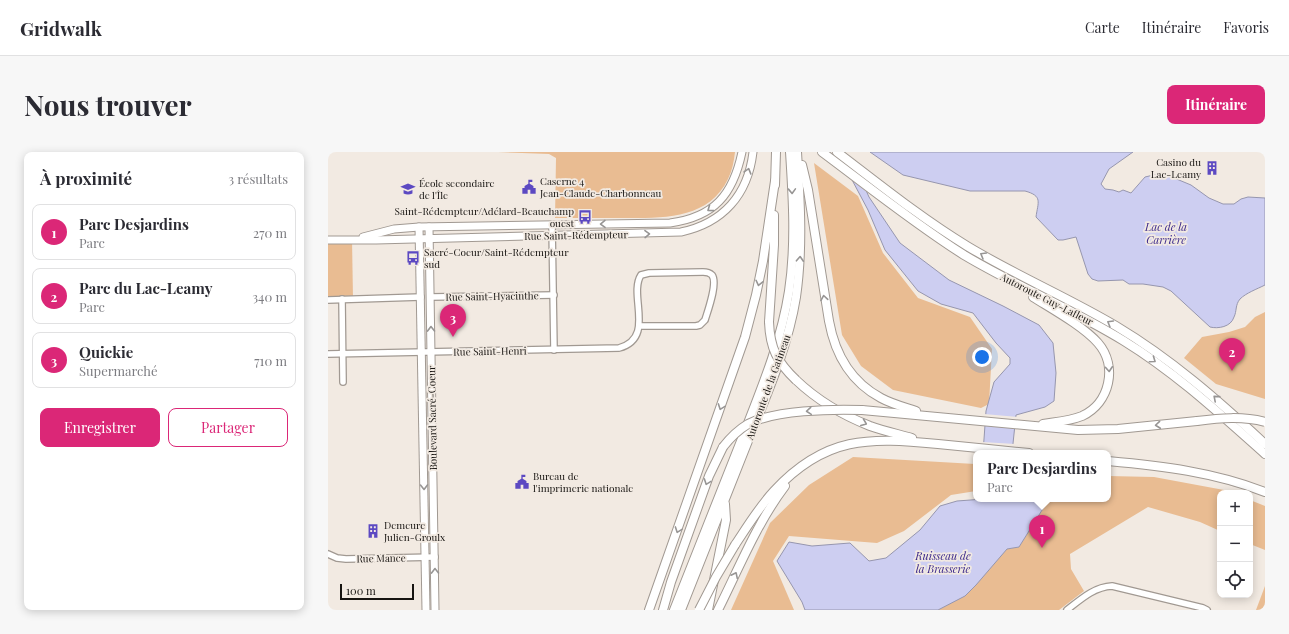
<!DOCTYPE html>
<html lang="fr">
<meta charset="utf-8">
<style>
body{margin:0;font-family:"Playfair Display",serif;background:#f7f7f7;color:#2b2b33}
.controls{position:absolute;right:12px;bottom:12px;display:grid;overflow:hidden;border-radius:8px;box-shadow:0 2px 10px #0003}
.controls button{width:36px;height:36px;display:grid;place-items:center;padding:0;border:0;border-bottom:1px solid #e1e1e2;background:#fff;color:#2b2b33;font:20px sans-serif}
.scale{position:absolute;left:12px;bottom:10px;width:74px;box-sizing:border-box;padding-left:4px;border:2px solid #171411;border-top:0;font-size:11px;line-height:14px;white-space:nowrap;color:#171411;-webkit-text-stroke:3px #f2eae2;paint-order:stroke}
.you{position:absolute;left:654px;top:205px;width:14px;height:14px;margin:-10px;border:3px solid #fff;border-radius:50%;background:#1a73e8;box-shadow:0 0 0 6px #1a73e833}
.badge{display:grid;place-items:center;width:26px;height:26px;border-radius:50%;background:#db2777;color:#fff;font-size:13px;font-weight:700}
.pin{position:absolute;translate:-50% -33px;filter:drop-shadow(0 1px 2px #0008)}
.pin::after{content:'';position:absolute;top:21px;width:14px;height:12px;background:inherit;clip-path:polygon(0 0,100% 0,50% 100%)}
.popup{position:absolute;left:645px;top:298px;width:138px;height:52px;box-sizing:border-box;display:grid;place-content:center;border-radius:8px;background:#fff;filter:drop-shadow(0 1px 3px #0005);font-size:13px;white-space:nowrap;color:#7c7c81}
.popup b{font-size:15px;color:#2b2b33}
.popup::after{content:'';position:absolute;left:50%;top:100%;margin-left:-8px;border:8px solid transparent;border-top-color:#fff}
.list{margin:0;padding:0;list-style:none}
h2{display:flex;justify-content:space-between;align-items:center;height:52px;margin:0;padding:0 16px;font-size:17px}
h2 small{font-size:13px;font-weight:400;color:#7c7c81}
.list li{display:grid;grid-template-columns:26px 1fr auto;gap:12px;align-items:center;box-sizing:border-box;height:56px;margin:0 8px 8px;padding:0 8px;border:1px solid #e1e1e2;border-radius:8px}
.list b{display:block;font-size:15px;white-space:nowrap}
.list p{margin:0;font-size:13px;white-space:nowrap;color:#7c7c81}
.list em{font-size:13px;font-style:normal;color:#7c7c81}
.actions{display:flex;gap:8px;padding:12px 16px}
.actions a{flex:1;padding:9px 0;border:1px solid #db2777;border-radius:8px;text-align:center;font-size:14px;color:#db2777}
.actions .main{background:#db2777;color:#fff}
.icon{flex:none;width:22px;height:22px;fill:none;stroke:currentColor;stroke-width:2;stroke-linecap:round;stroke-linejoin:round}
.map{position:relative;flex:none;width:937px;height:458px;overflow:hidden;border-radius:8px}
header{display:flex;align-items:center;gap:24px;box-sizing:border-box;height:56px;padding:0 20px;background:#fff;border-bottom:1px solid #e1e1e2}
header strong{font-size:19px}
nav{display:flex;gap:22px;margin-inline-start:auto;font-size:14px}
.intro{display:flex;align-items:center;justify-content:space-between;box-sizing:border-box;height:96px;padding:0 24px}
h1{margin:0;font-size:28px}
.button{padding:10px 18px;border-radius:8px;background:#db2777;color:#fff;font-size:14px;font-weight:700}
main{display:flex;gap:24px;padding:0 24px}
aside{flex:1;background:#fff;border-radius:8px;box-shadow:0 2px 10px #0003}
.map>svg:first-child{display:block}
.green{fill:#e9bc92}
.water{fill:#cdcef1;stroke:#9696ae}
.pier{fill:#f2eae2}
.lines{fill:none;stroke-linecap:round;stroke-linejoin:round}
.minor-casing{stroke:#a19992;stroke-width:8}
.major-casing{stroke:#a19992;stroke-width:9}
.highway-casing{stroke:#a19992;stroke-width:10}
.minor{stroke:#fff;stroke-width:5.5}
.major{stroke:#fff;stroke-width:7}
.highway{stroke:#fff;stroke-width:8}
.highway-bridge-casing{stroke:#a19992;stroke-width:10;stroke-linecap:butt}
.highway-bridge{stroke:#fff;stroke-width:8}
.oneway{stroke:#979594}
.labels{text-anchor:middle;stroke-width:3.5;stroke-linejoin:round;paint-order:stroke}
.poi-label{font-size:10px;fill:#171411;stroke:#f2eae2;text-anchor:start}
.street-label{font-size:10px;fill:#171411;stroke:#f2eae2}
.water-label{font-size:11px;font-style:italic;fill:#3c298b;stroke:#f2eae2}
</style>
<header>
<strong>Gridwalk</strong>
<nav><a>Carte</a><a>Itinéraire</a><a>Favoris</a></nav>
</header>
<div class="intro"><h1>Nous trouver</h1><a class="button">Itinéraire</a></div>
<main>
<aside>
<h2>À proximité<small>3 résultats</small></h2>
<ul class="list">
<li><span class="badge">1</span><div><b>Parc Desjardins</b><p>Parc</p></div><em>270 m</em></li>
<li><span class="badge">2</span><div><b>Parc du Lac-Leamy</b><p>Parc</p></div><em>340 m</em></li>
<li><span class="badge">3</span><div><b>Quickie</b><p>Supermarché</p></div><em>710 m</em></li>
</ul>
<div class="actions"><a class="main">Enregistrer</a><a>Partager</a></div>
</aside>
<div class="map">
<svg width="937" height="458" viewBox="0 0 937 458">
<rect width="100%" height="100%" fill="#f2eae2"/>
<g class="green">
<path d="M170 0H407C406 9 404 19 400 27 381 67 336 66 298 66 274 66 250 66 227 66L228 6 221 2Z"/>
<polygon points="486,11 530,44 555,101 590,146 642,165 664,197 661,252 653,256 565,238 533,214 514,183"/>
<polygon points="24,87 25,147 0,148 0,88"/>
<polygon points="937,160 937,247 888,232 856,206 874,185 901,180 917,175 927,165"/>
<polygon points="525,305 647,312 648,339 623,343 576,379 549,391 461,384 445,409 466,458 403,458 442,371 481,333"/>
<polygon points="780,324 826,325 896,338 903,341 892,341 892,379 872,370 820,355 742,402 743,417 756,439 731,458 610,458 664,413 679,397 691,394 716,355 720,347 780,347"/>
<polygon points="922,348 937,354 937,398 922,392"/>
<polygon points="937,434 937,458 928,458"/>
</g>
<g class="water">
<path d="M542 0H805L781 17 773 32 777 37 785 38 791 40 795 38 803 41 817 25 834 21 863 33 881 46 895 52H906L913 47 920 45 937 46V133C929 137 918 141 912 147 907 153 909 159 906 165 903 175 890 177 882 175L843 139 835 135 815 132H801L795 128 770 129 764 127 760 122 748 85 735 88H730L708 65C710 50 715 44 697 39H642L575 23Z"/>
<polygon points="532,25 541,45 572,91 621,128 675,154 711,173 725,191 728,221 726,249 717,255 688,263 684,301 655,301 658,259 666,230 682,212 682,206 668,191 645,161 613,152 590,139 557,98 540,58 523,26"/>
<polygon points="656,347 720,347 716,355 691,395 679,397 648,433 637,444 610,458 477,458 474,450 449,409 461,390 484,394 522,391 541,409 558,406 592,378 612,354 629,349"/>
</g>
<g class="pier">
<polygon points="486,0 504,0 525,16 534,24 542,42"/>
<polygon points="656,262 690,265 689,276 655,273"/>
<polygon points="654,290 687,292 686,301 653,301"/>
</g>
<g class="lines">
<defs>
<g id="minor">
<polyline points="224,73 226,198"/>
<polyline points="103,145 226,143"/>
<polyline points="14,147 15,230"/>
<polyline points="0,148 93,145"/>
<path d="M0 202 291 196C328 186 300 143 313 123L321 121 375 120C378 120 382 121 384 123 390 131 380 158 377 168L372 173 368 174H311"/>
<polyline points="0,402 9,406 18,407 107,405"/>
<path d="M739 458C753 447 766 435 784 434L875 456 879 458"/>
</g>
<g id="major">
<polyline points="91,75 98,458"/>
<polyline points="101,75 107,458"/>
<path d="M35 85 66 77 91 75 342 71C386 65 405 43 414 0"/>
<path d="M0 88H48L353 80C395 71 420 43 425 0"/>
</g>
<g id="highway">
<path d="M494 0C541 35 587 72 636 103 688 134 744 157 796 189 848 221 892 262 937 302"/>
<path d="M509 0C551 32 593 66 639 94 687 123 739 145 788 174 843 207 890 248 937 292"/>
<path d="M474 13 480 38 501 169C507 202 523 230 553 246 564 252 576 255 588 259"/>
<polyline points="447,33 448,0"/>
<path d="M705 145C724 157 755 174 770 191 790 214 782 251 754 264 742 269 728 270 715 272"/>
<polyline points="441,170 446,93 446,63"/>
<path d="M468 228C489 248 514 263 542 274 556 279 570 282 584 286"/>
<polyline points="534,258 750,278 790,277 869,269"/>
<path d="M780 309C834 314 886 320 937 340"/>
<path d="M407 393C419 375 431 355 446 339 497 284 541 285 610 292 640 295 671 298 701 301"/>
<polyline points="321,458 417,185 428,143 435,109 447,29"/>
<polyline points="335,458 343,430 381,324 395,295"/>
<path d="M346 458C368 402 391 345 413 289 432 240 453 191 461 139 468 93 465 46 462 0"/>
<path d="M353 458C375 402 398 345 420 289 439 242 460 195 468 145 475 97 472 49 469 0"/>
<polyline points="380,458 398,368 397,352"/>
<path d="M390 458C411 416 429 371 457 334"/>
</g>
</defs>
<use href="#minor" class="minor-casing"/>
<use href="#major" class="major-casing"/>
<use href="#highway" class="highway-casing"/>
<use href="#minor" class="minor"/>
<use href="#major" class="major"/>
<use href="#highway" class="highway"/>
<defs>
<g id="highway-bridge">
<path d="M441 170C442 196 449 210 468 228"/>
<path d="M869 269C892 266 915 264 937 270"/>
<path d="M395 295C402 286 410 278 420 272 447 258 503 257 534 258"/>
<polyline points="371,458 388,425 407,393"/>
</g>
</defs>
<use href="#highway-bridge" class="highway-bridge-casing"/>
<use href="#highway-bridge" class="highway-bridge"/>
</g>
<defs><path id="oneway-chevron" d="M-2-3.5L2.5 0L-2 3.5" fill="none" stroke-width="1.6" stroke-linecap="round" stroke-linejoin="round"/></defs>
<g class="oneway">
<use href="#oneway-chevron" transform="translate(420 19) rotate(-74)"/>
<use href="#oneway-chevron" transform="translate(464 39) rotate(88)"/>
<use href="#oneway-chevron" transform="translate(382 57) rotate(144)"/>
<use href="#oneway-chevron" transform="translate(275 72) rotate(179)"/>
<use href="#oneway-chevron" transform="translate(319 82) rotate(-1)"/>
<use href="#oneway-chevron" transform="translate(655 103) rotate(-150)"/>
<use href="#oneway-chevron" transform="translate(472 107) rotate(-87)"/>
<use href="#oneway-chevron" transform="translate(431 131) rotate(103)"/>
<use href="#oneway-chevron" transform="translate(496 146) rotate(-99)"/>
<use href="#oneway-chevron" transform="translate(782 171) rotate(-150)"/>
<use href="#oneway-chevron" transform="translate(103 177) rotate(-91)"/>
<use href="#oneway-chevron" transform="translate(825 208) rotate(35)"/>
<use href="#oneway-chevron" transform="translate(781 217) rotate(86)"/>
<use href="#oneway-chevron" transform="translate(888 246) rotate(-139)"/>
<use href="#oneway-chevron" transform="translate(393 255) rotate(110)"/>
<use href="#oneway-chevron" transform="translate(481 259) rotate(175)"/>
<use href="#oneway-chevron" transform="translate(536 271) rotate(22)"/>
<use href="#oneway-chevron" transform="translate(830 273) rotate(174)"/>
<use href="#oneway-chevron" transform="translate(379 330) rotate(110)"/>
<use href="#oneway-chevron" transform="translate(96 335) rotate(89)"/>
<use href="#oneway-chevron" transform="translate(350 378) rotate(110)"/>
<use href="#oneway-chevron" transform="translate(107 419) rotate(-91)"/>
<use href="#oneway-chevron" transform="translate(407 423) rotate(-64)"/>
</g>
<defs>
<symbol id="building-bare" viewBox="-9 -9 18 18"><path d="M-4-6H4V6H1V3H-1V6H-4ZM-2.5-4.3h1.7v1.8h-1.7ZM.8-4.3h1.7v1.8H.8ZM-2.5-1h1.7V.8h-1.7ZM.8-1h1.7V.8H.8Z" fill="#5c49c2" stroke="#f2eae2" stroke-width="2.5" paint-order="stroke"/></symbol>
<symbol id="civic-bare" viewBox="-9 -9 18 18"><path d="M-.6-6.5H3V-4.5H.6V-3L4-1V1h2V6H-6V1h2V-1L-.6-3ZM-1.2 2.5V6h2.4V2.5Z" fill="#5c49c2" stroke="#f2eae2" stroke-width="2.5" paint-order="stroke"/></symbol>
<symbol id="school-bare" viewBox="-9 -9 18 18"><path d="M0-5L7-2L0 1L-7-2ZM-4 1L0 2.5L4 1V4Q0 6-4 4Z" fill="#5c49c2" stroke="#f2eae2" stroke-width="2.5" paint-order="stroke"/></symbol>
<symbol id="bus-bare" viewBox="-9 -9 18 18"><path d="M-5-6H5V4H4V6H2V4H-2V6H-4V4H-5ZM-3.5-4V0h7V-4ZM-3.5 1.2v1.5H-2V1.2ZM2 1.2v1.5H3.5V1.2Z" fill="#5c49c2" stroke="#f2eae2" stroke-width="2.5" paint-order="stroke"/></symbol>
</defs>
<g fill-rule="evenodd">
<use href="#building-bare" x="874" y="6" width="20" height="20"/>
<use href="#civic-bare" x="191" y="25" width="20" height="20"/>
<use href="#school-bare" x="70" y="27" width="20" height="20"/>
<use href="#bus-bare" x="247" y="55" width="20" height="20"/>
<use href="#bus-bare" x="75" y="96" width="20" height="20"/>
<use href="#civic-bare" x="184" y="320" width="20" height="20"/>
<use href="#building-bare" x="35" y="369" width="20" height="20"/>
</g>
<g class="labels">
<g class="poi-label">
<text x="873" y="14" text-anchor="end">Casino du<tspan x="873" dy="12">Lac-Leamy</tspan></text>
<text x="212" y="33">Caserne 4<tspan x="212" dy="12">Jean-Claude-Charbonneau</tspan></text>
<text x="91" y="35">École secondaire<tspan x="91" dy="12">de l'Île</tspan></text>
<text x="246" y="63" text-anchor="end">Saint-Rédempteur/Adélard-Beauchamp<tspan x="246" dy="12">ouest</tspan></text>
<text x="96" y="104">Sacré-Coeur/Saint-Rédempteur<tspan x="96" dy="12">sud</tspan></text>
<text x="205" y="328">Bureau de<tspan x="205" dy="12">l'imprimerie nationale</tspan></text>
<text x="56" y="377">Demeure<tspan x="56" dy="12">Julien-Groulx</tspan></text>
</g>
<g class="street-label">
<text transform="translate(248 83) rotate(-1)" y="4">Rue Saint-Rédempteur</text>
<text transform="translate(164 144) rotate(-1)" y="4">Rue Saint-Hyacinthe</text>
<text transform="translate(719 147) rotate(27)" y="4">Autoroute Guy-Lafleur</text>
<text transform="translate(162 199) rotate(-1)" y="4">Rue Saint-Henri</text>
<text transform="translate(440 235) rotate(-70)" y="4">Autoroute de la Gatineau</text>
<text transform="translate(104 266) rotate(-91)" y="4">Boulevard Sacré-Coeur</text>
<text transform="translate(53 406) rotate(-1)" y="4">Rue Mance</text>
</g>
<g class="water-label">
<text x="838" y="79">Lac de la<tspan x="838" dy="13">Carrière</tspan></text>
<text x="615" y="408">Ruisseau de<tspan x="615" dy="13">la Brasserie</tspan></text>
</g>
</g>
</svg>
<div class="controls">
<button>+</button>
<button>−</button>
<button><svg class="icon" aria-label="locate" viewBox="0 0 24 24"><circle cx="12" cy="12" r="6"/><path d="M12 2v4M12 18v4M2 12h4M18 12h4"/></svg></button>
</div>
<div class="scale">100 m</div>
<div class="you"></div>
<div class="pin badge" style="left:714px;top:396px">1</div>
<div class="popup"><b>Parc Desjardins</b>Parc</div>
<div class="pin badge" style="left:904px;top:219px">2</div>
<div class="pin badge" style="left:125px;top:185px">3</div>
</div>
</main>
